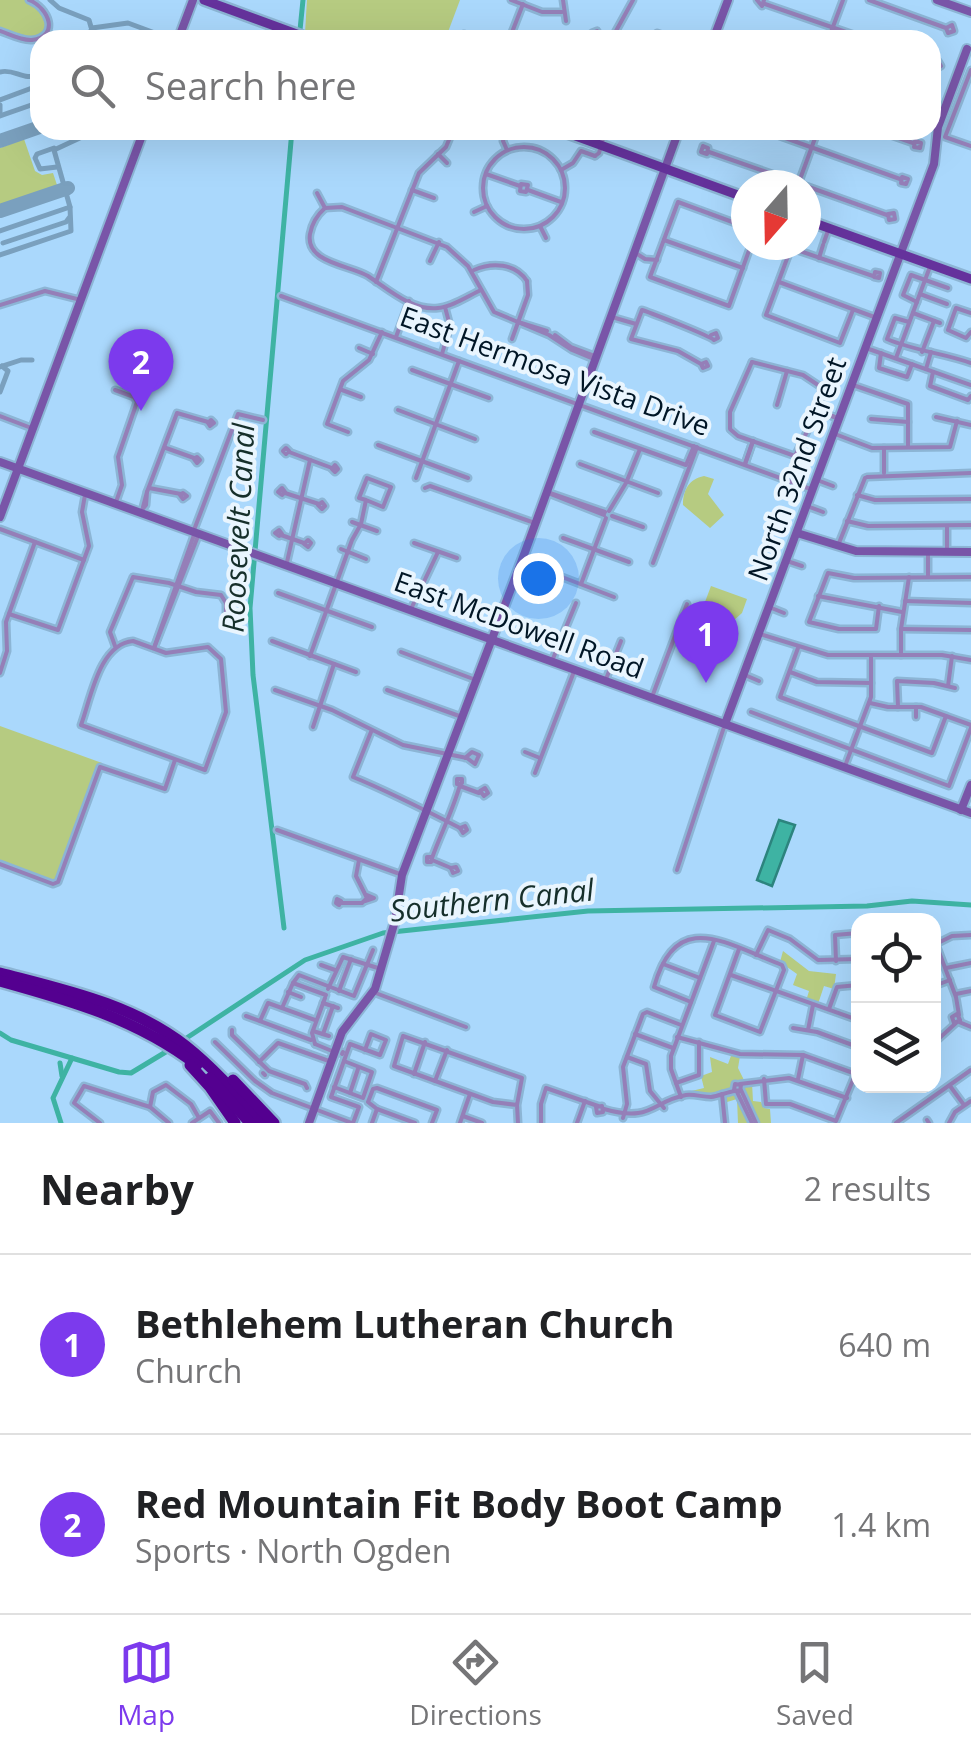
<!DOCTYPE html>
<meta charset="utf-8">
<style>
body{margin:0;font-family:"Open Sans",sans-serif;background:#f6f6f6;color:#202124}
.controls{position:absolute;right:30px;bottom:30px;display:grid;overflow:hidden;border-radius:20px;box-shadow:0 10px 40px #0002}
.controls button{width:90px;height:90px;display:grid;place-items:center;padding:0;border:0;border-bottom:2px solid #e0e0e0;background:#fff;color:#202124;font:50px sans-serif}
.compass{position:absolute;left:731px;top:170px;width:90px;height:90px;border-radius:50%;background:#fff;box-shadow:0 10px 40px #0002;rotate:200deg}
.you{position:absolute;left:538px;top:578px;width:35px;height:35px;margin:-25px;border:8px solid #fff;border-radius:50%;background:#1a73e8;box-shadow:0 0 0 15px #1a73e833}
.badge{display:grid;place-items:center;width:65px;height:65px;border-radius:50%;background:#7c3aed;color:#fff;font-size:32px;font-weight:700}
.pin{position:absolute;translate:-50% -82px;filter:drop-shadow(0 2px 5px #0008)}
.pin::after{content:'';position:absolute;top:52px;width:35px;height:30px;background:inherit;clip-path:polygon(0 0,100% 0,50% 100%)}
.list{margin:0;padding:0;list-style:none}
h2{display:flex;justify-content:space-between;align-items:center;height:130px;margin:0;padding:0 40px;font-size:42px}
h2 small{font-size:32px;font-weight:400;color:#757577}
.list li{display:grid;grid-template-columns:65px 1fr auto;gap:30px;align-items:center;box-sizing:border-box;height:180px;padding:0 40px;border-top:2px solid #e0e0e0}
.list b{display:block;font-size:38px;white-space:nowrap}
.list p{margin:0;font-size:32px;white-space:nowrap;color:#757577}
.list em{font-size:32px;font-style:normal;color:#757577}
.icon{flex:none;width:55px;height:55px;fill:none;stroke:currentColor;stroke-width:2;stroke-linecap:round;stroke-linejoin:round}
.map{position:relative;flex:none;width:971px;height:1123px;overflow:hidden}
.search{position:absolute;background:#fff;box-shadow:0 10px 40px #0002;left:30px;right:30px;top:30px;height:110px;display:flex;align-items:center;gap:25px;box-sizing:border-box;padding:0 35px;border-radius:30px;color:#757577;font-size:38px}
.sheet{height:490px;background:#fff}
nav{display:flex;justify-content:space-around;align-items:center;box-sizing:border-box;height:140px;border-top:2px solid #e0e0e0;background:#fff;font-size:28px;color:#757577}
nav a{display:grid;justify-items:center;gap:5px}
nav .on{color:#7c3aed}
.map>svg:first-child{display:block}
.green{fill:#b6cb81}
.water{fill:#3eb3a3;stroke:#2c847e;stroke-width:2.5}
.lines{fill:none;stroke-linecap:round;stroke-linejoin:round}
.canal{stroke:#3eb3a3;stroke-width:5}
.taxiway{stroke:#7aa0be;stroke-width:5}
.runway{stroke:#7aa0be;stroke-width:14}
.street-casing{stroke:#8cb5d5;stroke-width:9}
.secondary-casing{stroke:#8cb5d5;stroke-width:12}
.primary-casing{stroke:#8cb5d5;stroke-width:14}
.highway-casing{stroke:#8cb5d5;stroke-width:16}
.street{stroke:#957fb8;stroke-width:4}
.secondary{stroke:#7955a8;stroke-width:8}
.primary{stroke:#65329c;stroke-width:9}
.highway{stroke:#540090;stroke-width:11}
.labels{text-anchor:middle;stroke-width:8;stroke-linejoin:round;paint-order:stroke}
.street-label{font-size:28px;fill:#011626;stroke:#e9f5fe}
.water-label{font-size:30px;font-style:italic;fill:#162f2b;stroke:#e9f5fe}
</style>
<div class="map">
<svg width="971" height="1123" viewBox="0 0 971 1123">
<rect width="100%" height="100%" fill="#aad8fc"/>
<g class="green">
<polygon points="0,0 27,0 44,9 46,29 33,39 0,27"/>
<polygon points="307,0 460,0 445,40 323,40 305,33"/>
<polygon points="24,139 35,171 42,175 53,173 57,185 0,206 0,148"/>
<path d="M704 476 714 479 708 494 724 515 710 528 683 505C683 490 689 479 704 476Z"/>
<polygon points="711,586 747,599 742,613 733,621 713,614 708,627 701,625 706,612 702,610"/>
<polygon points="0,726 102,763 55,884 0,864"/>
<polygon points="783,951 809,971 836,974 834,989 824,986 818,1004 806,1001 809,991 793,985 797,974 780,962"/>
<polygon points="732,1053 740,1056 738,1068 745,1082 752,1083 753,1101 761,1102 764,1108 770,1109 771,1123 738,1123 737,1099 727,1102 724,1092 710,1095 683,1093 704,1088 701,1076 712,1072 710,1057 728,1064"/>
</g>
<polygon class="water" points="779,820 795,825 772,886 757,880"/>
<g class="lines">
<g class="canal">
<polyline points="299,40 303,0"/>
<polyline points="284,928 253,675 250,608 292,130"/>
<polyline points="0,1033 11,1040 119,1072 131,1073 169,1050"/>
<polyline points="182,1041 305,960 383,933 588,911 867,906 912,901 971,905"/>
<polyline points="60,1063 62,1076"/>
<polyline points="61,1123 53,1098 72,1058"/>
</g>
<g class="taxiway">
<polyline points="50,0 59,8 89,20 91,27"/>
<polyline points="87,40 92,28 128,23 163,36"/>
<polyline points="39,59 40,60"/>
<path d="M0 72C14 68 23 81 40 75"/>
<polyline points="0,100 32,88 37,90 40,98"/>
<polyline points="0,105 0,115"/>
<polyline points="0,116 40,102"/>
<polyline points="54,148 37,154 35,158 40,169 57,167"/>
<polyline points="0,231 70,207 54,150 97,130"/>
<polyline points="3,243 66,222 69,218"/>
<polyline points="0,255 71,231 70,207"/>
<polyline points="0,367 21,360 32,360"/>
<polyline points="0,392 8,371 2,366"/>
</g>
<g class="runway">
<polyline points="0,141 40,127"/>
<polyline points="0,211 68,188"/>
</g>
<defs>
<g id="street">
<polyline points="511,0 542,12 562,12"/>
<polyline points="563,0 566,21"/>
<polyline points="757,0 762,6 764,0"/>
<polyline points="869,0 946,28 952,25 954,31 948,33 946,28"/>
<polyline points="765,4 869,40"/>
<path d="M0 31C9 34 22 41 32 40 60 36 49 8 29 0"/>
<polygon points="597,31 599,35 594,37 592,33"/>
<polyline points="657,33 677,40"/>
<polyline points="464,34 479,40"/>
<polyline points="509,40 523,4"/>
<polyline points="611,40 633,0"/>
<polyline points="743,40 747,35 751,40"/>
<polyline points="828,40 843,0"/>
<polyline points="931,63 938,61 941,66 936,69 933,63"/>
<polyline points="971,70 945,137 971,146"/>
<polyline points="506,130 503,141 507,150"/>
<polyline points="589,130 604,135"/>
<polyline points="763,130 900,179"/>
<polyline points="876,130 913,143"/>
<polygon points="915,141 921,143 920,148 914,147"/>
<polygon points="703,146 708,148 707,154 701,152"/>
<circle cx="524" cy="188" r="41"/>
<polyline points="709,152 804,185"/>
<polyline points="438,154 447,163"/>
<polyline points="595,156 599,153 604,135"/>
<polyline points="561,170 573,163 581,151 595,156"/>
<polyline points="486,174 520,186"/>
<polygon points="902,177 908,179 906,184 901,183"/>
<polyline points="799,182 818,130"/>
<polygon points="521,184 528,185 526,192 520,191"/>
<polyline points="806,186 887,215"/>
<polyline points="412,190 434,198"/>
<polyline points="528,190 561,202"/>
<polyline points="317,193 325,208"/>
<polyline points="325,208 342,207 447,247 468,266 494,312 549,335 572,350 596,360"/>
<path d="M325 208C317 215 312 223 310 234 305 263 350 265 368 276 388 289 412 311 438 308 452 307 468 296 481 290"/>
<polyline points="474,212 487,206"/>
<polygon points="894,213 895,219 889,220 888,214"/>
<polyline points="540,226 546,238"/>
<polyline points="746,227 678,202 650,277 729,306 751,245"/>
<polyline points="664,240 743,268"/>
<polyline points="824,242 829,228"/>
<polyline points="634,252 645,259 657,260"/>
<polyline points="819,258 823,245"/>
<polyline points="430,261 439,242"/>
<path d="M474 270C492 262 515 263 527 281"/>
<polygon points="875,272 880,273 879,278 874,277"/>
<polyline points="376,282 419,173 446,147 453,130"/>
<polyline points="779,282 877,318"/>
<polyline points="920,294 947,304"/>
<polyline points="281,296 813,490"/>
<polyline points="917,302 903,295 911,275 948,288"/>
<polyline points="0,305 45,291 81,300"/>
<polyline points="853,310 840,343 766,315 791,248 873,276"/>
<polyline points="913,313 940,323"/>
<polyline points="971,313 956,308 948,330 966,338 971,332"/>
<polyline points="612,317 636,324"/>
<polyline points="518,322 547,331"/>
<path d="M909 322 895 318 887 339C915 351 943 353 971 363"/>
<polyline points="555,335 571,347 595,356"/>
<polyline points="396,337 409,301"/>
<polyline points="512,339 528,295 527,281"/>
<polyline points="359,348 373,354"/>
<polyline points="866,348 971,385"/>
<polyline points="922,352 934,321"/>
<polyline points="881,353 879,368 907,377 912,364"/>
<polyline points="442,354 450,326 445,307"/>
<polyline points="896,358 931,264"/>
<polyline points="752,362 803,375 821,387 821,403 795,456"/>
<path d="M701 364 703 368 708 366 706 362 701 364 678 351 631 339 642 310C654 314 710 336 714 340L718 338 716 333 711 335"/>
<polyline points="926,369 931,352"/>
<polyline points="412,370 489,398"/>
<polyline points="933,372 930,386 968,400 971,396"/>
<polyline points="853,385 908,404 908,446"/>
<polyline points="115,390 134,397 137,402 118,457 122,485 116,502"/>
<polyline points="342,390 361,397"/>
<polyline points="777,405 787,371"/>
<polyline points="398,410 475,439"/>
<polyline points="818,411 840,419"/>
<polyline points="818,411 840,419"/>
<polyline points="0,416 34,429"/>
<polyline points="936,417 971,425"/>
<polyline points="871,419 908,422"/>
<polygon points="211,420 214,423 210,426 208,423"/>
<polyline points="730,429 730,412 752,362"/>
<polyline points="731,430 738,436 795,456"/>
<polyline points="348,432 327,424 343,381 369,360 382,332"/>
<polyline points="594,432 686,465 694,446"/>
<polyline points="835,434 872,448 950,447 957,421"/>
<polyline points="378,445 468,478"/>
<polyline points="166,448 194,458"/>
<polygon points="286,448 289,451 286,454 283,451"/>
<polyline points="884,448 884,473"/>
<polyline points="289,452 332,468"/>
<polygon points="197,457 200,460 197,463 194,459"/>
<polyline points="580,464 658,493"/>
<polyline points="745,464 753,441"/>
<polyline points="745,464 753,441"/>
<polygon points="335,465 338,469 335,472 332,469"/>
<polyline points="867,477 971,473"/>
<polyline points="416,478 459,361"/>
<polyline points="817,480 833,486"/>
<polyline points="149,488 181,494"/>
<polygon points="282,488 285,492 282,495 278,492"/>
<polyline points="425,488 430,486 532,522"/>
<polyline points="147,492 177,413 208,422"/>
<polyline points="547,492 605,512"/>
<polygon points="183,493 187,496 183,499 180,495"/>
<polyline points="285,493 319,504"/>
<polyline points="548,493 604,515"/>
<polyline points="857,495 875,500 971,499"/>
<polygon points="322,502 325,506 322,509 318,505"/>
<polyline points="807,506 823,512"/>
<polyline points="141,511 146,505 147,492 143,507"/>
<polyline points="609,511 626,483 640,449"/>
<polyline points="612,516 643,527"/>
<polyline points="847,521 868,526 971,525"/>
<polyline points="352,522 377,531"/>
<polyline points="947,526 947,551"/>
<polyline points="0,529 84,560"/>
<polyline points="194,530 238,414 263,420"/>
<polygon points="279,530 282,534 279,536 275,533"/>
<polyline points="281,535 304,543"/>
<polyline points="563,538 629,562"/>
<polygon points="308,540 311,543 308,547 304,544"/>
<polyline points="414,543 457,558"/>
<polyline points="839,543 865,478"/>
<polyline points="341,549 366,559"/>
<polyline points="787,561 802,566"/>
<polyline points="287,562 310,460"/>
<polyline points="653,563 697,447"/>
<polyline points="549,572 614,597"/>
<polyline points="928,577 928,552"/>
<polyline points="399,579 448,596"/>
<polyline points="581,584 606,518"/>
<polyline points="278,593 372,627"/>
<polyline points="818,596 902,612"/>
<polyline points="905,601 971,603"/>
<polyline points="879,606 876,629 839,629 809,622 828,573 854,578 971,577"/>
<polyline points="769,607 784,613"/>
<polyline points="411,609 438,552"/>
<polyline points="9,614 58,630 89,546 82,512 85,495"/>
<polyline points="901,629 971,630"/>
<polyline points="760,634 828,655 942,655 971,660"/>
<path d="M133 641 166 653 208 647 221 659 226 712 205 770 81 725C91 698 99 644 133 641Z"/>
<polyline points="272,641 356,672"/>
<polyline points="115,646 110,632 133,577 169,583 196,592 221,595 226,603 226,618"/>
<polyline points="154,648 194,535"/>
<polyline points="154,648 198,536"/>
<polyline points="798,648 780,697 932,753 946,716"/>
<polyline points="401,652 476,680"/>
<polyline points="901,655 901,629 909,577"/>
<polyline points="310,656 352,540 361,524 366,500 359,498 367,478 391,487 383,507 366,500"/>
<polyline points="552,661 576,603"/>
<polyline points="790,672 817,682 871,683"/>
<polyline points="0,673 7,651 6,622 35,542"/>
<polyline points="745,675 759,681"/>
<polyline points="606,679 621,641"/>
<polyline points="948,686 952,656"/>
<polyline points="275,690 332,710 403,745 467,758 475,764 479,755 472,752 465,758"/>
<polyline points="387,690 462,717"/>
<polyline points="652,697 687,604"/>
<polyline points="870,703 888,707 921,707 971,725"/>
<polyline points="898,707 897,681 934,683 955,688"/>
<polyline points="916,707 916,717"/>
<polyline points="751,712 949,786 971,728"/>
<polyline points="313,727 334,664"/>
<path d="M371 732 353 777C390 792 425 810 460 828"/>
<polyline points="525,752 540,758"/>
<polyline points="845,766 871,697 871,656"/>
<polyline points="535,773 575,669"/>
<polygon points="457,779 462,779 462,783 457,784"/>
<polyline points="460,786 479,793"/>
<polygon points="485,788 488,793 484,796 480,791"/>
<polygon points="465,826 467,830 463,833 460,828"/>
<polyline points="277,830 400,874"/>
<polygon points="427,857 432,857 431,862 427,862"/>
<path d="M432 858C441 833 453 810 460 785"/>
<polyline points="432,860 451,868"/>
<polyline points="0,864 53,884 58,882 100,767 165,789 175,760"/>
<polygon points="456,867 458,871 453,873 451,868"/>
<polyline points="677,870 725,724"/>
<polygon points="337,899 341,901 339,905 336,903"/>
<polyline points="365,901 374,898 367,895"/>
<polyline points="341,903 362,903 367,898 356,876 359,860"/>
<polyline points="934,942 936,944 952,936 971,935"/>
<polyline points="936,944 956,997 959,1015"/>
<polyline points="756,955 768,930 790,939 818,960 858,959"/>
<polyline points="836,961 835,935 858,933"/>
<polyline points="663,964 700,978"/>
<polyline points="321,965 335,970"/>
<polyline points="946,968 971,963"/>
<polyline points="731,975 858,1020"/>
<polyline points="934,986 950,980"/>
<polyline points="328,989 343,957 381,969"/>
<polyline points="339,991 351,959"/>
<polyline points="288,992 301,997"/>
<polyline points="373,992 466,1027"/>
<polyline points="956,994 971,991"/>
<polyline points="326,995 293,983 299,975 354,996 373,950"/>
<path d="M691 1002 654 987C676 907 726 944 782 965L784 970 760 1032 715 1015 739 949"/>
<polyline points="323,1003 338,1008"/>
<polyline points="282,1008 293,983"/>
<polyline points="829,1009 837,987 858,985"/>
<polygon points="957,1014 960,1020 954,1023 952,1017"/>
<polyline points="246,1016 311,1040"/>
<polyline points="260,1021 268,1003 315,1020"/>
<polyline points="959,1022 971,1027"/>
<polyline points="793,1028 817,1032 858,1047"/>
<polyline points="232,1030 232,1035 269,1071 305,1084 307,1088"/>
<polyline points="808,1030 813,1005"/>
<polyline points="313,1031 329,1036"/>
<polyline points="323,1034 333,1006"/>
<polyline points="635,1034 673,1048"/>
<polyline points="677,1037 740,1054 803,1055 856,1074"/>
<polyline points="215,1042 255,1081 272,1093 352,1123"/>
<polyline points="934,1043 956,1023"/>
<polyline points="315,1044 312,1033 325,998"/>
<polyline points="315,1044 332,1051"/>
<polyline points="342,1054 343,1052"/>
<polyline points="627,1057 646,1064 650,1091 664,1108"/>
<polyline points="259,1062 278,1043 329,1061"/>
<polyline points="263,1073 265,1075"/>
<polyline points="414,1074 425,1042"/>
<polyline points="764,1079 766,1104 790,1104 836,1121 858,1068"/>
<polyline points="798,1079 803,1055"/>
<polyline points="435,1081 447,1050"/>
<polyline points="676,1083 699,1075 699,1042"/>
<polygon points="735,1084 741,1085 740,1091 734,1090"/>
<polyline points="740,1084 789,1078 847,1098"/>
<polyline points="950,1086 964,1105"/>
<polyline points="334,1087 363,1098 372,1072 344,1061"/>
<polyline points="741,1090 756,1123"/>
<polyline points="737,1092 752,1123"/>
<polyline points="350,1093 358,1069"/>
<polyline points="722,1094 725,1123"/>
<polyline points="681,1097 671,1069 671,1056 714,941"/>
<polyline points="517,1105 493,1102 394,1066 403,1036 522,1078 517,1105 518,1123"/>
<polygon points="602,1106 603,1112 597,1113 596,1107"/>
<polyline points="150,1107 153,1092 166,1085 191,1104 199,1118"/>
<polyline points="377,1109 368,1102 373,1089 377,1088 437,1110 432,1123"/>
<path d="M604 1109C652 1123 652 1101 686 1095 695 1094 702 1097 711 1097 719 1096 727 1092 735 1091"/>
<polyline points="463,1116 482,1123"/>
<polyline points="623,1118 627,1104 623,1067 643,1014 647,1012 681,1025"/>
<polyline points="927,1120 929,1123"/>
<polyline points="100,1123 74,1103 84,1086 150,1107 169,1123"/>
<polyline points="192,1123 210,1111 219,1123"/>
<polyline points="353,1123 359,1107 331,1097 350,1044 380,1055 386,1040 371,1034 365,1050"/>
<polyline points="372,1123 377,1109 415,1123"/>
<polyline points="460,1123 470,1094"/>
<polyline points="541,1123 541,1104 546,1088 598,1106"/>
<polyline points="577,1123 585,1101"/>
<polyline points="896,1123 971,1070"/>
<polyline points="949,1123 955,1112 971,1101"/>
</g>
<g id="secondary">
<polyline points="937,0 971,12"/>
<polyline points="178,40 193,0"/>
<polyline points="713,40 728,0"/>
<polyline points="0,462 971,813"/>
<polyline points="0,517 144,130"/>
<polyline points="797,533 856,551 971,552"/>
<polyline points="725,724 934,164 938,127 967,49"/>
<polyline points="961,810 971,785"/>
<polyline points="309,1123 342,1032 375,989 395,921 402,875 525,552 679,130"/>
</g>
<g id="primary">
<polyline points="204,0 313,40"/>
<polyline points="559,130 746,198"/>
<polyline points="806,220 971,279"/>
</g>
<g id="highway">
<path d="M0 973C65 990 132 1004 186 1046 215 1069 238 1096 262 1123"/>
<path d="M0 981C72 1001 137 1019 197 1065"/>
<polyline points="190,1065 210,1087 235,1123"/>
<polyline points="210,1078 250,1123"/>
<polyline points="233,1080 274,1123"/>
</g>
</defs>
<use href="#street" class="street-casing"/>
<use href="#secondary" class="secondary-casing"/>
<use href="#primary" class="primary-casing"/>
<use href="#highway" class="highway-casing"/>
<use href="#street" class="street"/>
<use href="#secondary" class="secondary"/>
<use href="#primary" class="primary"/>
<use href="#highway" class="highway"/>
</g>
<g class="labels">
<g class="street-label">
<text transform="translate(555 371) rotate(20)" y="10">East Hermosa Vista Drive</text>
<text transform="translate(797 469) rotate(-70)" y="10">North 32nd Street</text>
<text transform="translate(519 625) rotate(20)" y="10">East McDowell Road</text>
</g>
<g class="water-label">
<text transform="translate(239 528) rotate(-87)" y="10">Roosevelt Canal</text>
<text transform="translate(492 901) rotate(-6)" y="10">Southern Canal</text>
</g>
</g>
</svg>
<div class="controls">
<button><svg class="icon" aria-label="locate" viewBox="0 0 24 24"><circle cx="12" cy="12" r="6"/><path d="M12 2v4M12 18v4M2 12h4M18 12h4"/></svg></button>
<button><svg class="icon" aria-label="layers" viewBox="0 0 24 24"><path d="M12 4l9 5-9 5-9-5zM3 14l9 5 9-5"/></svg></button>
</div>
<svg class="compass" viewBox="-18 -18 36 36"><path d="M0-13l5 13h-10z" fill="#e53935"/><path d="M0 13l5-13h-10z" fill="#757577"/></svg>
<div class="you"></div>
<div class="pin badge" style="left:706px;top:683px">1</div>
<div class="pin badge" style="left:141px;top:411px">2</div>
<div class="search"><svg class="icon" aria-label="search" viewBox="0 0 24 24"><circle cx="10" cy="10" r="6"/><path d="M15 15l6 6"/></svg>Search here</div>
</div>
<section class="sheet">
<h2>Nearby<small>2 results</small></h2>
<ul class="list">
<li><span class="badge">1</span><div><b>Bethlehem Lutheran Church</b><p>Church</p></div><em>640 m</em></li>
<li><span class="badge">2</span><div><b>Red Mountain Fit Body Boot Camp</b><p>Sports · North Ogden</p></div><em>1.4 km</em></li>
</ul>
</section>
<nav>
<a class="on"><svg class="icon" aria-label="map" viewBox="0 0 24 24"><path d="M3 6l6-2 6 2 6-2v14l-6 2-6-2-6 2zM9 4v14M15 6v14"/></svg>Map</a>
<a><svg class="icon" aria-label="directions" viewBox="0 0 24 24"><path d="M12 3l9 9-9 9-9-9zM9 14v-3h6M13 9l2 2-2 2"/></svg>Directions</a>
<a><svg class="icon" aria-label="saved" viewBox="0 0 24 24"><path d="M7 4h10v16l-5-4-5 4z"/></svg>Saved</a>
</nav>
